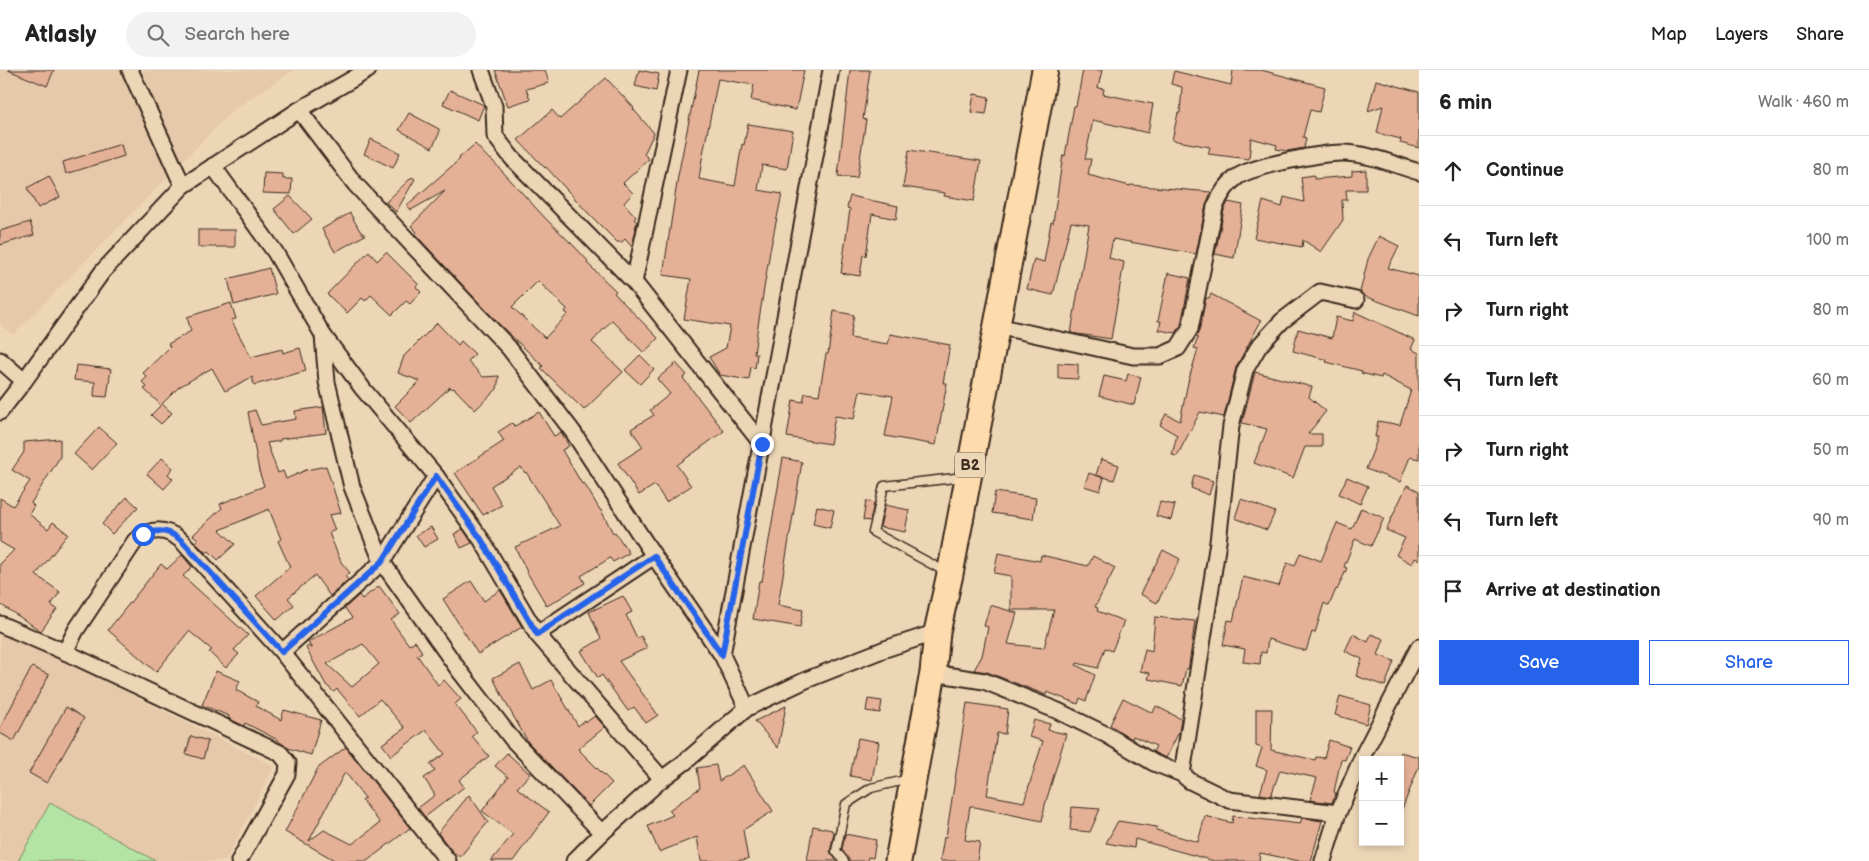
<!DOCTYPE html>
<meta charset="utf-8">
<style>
body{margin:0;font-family:"Balsamiq Sans",sans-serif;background:#f2f2f2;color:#222}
.controls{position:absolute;right:15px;bottom:15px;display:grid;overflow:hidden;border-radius:0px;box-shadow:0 2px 8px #0003}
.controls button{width:45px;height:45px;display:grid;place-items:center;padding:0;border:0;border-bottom:1px solid #e0e0e0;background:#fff;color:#222;font:25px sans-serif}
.stop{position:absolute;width:15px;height:15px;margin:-11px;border:4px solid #2563eb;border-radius:50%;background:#fff}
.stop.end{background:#2563eb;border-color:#fff;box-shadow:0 1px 5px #0008}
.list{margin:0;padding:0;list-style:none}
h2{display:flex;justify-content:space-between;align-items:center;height:65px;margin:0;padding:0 20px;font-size:21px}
h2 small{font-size:16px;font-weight:400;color:#767676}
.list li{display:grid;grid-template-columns:32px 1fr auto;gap:15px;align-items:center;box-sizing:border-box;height:70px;padding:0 20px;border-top:1px solid #e0e0e0}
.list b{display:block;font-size:19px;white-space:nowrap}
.list em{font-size:16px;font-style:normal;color:#767676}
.actions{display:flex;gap:10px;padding:15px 20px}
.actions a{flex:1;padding:11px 0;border:1px solid #2563eb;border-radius:0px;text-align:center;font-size:18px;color:#2563eb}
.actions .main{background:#2563eb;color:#fff}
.icon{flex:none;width:28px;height:28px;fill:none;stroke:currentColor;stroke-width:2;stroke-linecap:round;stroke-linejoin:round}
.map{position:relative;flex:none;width:1419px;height:791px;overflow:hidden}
header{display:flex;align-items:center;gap:30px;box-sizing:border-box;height:70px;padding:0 25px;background:#fff;border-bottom:1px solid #e0e0e0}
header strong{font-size:24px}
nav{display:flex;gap:28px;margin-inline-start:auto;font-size:18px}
.search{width:350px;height:45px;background:#f2f2f2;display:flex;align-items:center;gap:12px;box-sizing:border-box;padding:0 18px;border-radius:28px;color:#767676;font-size:19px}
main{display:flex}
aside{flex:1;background:#fff}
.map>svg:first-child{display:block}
.built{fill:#e6c8aa}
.green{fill:#b3e4a3;stroke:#778760}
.building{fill:#e4b197;stroke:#3b2a1e;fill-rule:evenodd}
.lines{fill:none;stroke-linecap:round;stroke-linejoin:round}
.service-casing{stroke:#3b2a1e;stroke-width:11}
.minor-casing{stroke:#3b2a1e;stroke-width:19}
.trunk-casing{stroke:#3b2a1e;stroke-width:29}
.service{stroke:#edd6b6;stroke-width:8}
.minor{stroke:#edd6b6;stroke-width:15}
.trunk{stroke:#fedbac;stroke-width:25}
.route{stroke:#2563eb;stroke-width:6}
.labels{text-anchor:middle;stroke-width:4;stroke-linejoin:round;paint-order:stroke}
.shield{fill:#edd6b6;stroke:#705e4c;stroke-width:1}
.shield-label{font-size:15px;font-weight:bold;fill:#3b2a1e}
</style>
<header>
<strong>Atlasly</strong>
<div class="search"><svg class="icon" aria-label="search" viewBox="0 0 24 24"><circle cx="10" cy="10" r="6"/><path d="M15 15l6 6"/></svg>Search here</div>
<nav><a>Map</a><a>Layers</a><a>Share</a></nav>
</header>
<main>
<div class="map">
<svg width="1419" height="791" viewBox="0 0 1419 791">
<rect width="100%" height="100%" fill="#edd6b6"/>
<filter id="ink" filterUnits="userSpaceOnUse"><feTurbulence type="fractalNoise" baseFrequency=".02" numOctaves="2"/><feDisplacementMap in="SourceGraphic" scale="10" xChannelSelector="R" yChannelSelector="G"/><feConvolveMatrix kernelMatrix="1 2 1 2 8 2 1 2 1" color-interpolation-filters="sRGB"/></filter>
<g filter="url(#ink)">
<g class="built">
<polygon points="0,0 294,0 234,39 13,265 0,254"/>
<polygon points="0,559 274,696 226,791 0,791"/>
</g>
<polygon class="green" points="50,733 156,791 18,791"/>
<g class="building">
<polygon points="8,0 54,0 47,16"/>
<polygon points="495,0 545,0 549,13 526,19 530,29 508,36"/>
<polygon points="639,0 659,4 656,21 635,16"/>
<polygon points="699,0 804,0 796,40 751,30 754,15 718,9 702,89 699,109 735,116 742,74 744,75 748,54 793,61 787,99 762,95 758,120 782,124 770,181 757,262 754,284 757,284 755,298 751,297 749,310 720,305 709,287 726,278 730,256 684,249 691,209 663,205 678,106"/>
<polygon points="850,0 870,0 863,49 866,50 857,108 838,106"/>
<polygon points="1083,0 1102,0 1098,18 1104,19 1103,24 1153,34 1148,63 1093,50 1085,89 1091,89 1088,105 1130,116 1130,115 1211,122 1206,135 1196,184 1113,169 1109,188 1124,192 1111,269 1071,263 1089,155 1071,152 1053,225 1027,219 1034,189 1044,192 1051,152 1053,153 1063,85 1065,86 1074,36 1076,36"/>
<polygon points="1233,0 1261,0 1325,17 1319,42 1310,40 1303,67 1306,68 1304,78 1287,81 1276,79 1277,75 1251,68 1249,89 1208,84 1210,77 1172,70 1178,43 1180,43 1182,17 1171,14 1174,1 1231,15"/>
<polygon points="606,8 634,38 633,39 654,63 644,84 649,89 623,113 633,123 624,133 636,147 634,149 637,152 635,158 636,159 632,177 625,169 622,172 617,172 588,143 546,97 545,98 518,70 552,40 560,49"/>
<polygon points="1376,10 1419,22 1419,78 1400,73 1401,69 1377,63 1383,36 1368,41"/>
<polygon points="450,20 484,35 478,50 443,34"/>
<polygon points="974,24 989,27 986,44 971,42"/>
<polygon points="409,43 439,59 439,64 432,78 399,60"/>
<polygon points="371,69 400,83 393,98 364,84"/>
<polygon points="121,74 124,86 66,104 63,92"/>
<path d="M475 74 490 90 491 89 546 149 574 176 588 191 587 193 616 221 614 223 658 268 644 283 612 250 592 272 623 302 584 340 541 298 543 296 497 252 415 164 417 162 411 156 445 121 411 140 407 135 460 89 459 88ZM538 211 567 239 565 242 568 244 545 268 512 237Z"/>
<polygon points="909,80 981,91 974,131 944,126 945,123 903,117"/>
<polygon points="1366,100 1366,120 1346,120 1347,130 1342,130 1343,150 1321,182 1303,170 1302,177 1254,168 1263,131 1282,137 1284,127 1304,132 1301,107 1314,105 1314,109 1352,106 1352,101"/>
<polygon points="264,103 283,104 283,109 292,109 291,124 263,123"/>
<polygon points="49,106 60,127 38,138 27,118"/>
<polygon points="412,107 415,109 396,142 386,132"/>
<polygon points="290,126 312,149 294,164 274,139"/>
<polygon points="850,126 898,136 896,149 872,144 866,186 863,185 860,206 841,203 850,139 847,138"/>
<polygon points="1228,132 1243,135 1234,188 1215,184 1224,140"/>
<polygon points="350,143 360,161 365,165 335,182 322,159"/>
<polygon points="30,152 34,165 0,175 0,161"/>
<rect x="198" y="160" width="37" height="17"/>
<polygon points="1379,166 1399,176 1388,198 1419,206 1419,246 1364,226 1360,222 1368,189"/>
<polygon points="369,181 377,191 386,182 418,214 416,217 421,222 410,234 406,231 392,245 371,225 365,231 362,228 347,243 327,224"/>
<polygon points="269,198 276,224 234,235 228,209"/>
<polygon points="1168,203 1190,208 1181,255 1176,263 1159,260 1161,251 1158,251"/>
<polygon points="1211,224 1261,251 1236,297 1224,347 1200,342 1177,386 1172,385 1177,365 1160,355 1166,344 1180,351 1188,312 1198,279 1194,278 1198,268 1196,267 1199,261 1206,228 1209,228"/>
<polygon points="231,233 236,249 231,250 251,287 282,279 283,283 300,278 306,301 254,315 252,307 225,321 212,298 179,317 162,334 172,343 161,354 151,345 161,335 144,319 147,317 142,312 147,307 143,303 170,277 168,274 191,261 187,247"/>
<polygon points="834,241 854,245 850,268 888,274 890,264 950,275 943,313 947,313 936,375 885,366 893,326 860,321 854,349 835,346 830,374 787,367 793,330 803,332 805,323 819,325 826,284 828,284"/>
<polygon points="1355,242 1415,270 1411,279 1419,283 1419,389 1410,387 1400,412 1366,399 1378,367 1375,367 1378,351 1400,355 1411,320 1382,305 1381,308 1361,303 1362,301 1326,292 1327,290 1293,281 1298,259 1332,268 1336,247 1353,251"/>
<polygon points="437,253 458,275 461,271 475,284 468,291 483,307 499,306 497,319 475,340 454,318 453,319 450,317 411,353 395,336 420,311 398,303 404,286"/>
<polygon points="640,285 654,299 640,314 625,300"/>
<polygon points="676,293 687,305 683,308 724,361 677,395 691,416 666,432 655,415 639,425 618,393 643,377 631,359 654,345 650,340 670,324 657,309"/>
<polygon points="1058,293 1078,294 1078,309 1058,308"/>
<polygon points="76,295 111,299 107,327 94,326 95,312 74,310"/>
<polygon points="1255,302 1312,317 1309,327 1326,341 1308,364 1322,364 1322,377 1305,377 1293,408 1254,393 1267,359 1242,353"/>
<polygon points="1128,304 1141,307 1134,335 1099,326 1104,306 1126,311"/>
<polygon points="323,337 326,363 280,369 280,371 267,373 278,403 283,401 286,409 306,400 326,396 341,443 329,445 335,460 329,463 341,492 350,503 345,506 348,510 330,526 315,505 288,528 294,535 277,550 256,526 290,497 278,471 281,469 269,439 220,460 235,474 218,490 209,481 206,483 195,472 198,469 193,465 222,438 220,434 264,416 259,401 248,342 255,340 261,355 296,349 295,341"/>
<polygon points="539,342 554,366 561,362 569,376 562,380 582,414 584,413 600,440 601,440 613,463 615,462 629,483 613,492 610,488 581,506 585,513 547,536 528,504 515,477 560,456 526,402 525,403 521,397 491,416 502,435 483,445 455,403 504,371 498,362 512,353 515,356"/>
<polygon points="99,357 117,373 92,400 74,384"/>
<polygon points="60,369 60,387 31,433 34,436 29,444 48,459 53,452 68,464 36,505 60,522 51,535 57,539 41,561 0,534 0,494 14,480 0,472 0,428 13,436 30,411 12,400 24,382 24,372"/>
<polygon points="162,388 173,398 168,404 173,409 164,419 147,404"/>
<polygon points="783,388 802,392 778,535 803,540 800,557 753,549 759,511 762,511"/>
<polygon points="1101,389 1119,395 1114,410 1096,405"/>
<polygon points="1089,403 1104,408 1100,421 1084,416"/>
<polygon points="1194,405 1213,411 1209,425 1191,418"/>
<polygon points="1347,407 1368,416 1360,434 1339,424"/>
<polygon points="1407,415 1419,421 1419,490 1415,488 1412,494 1396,485 1405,468 1386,460"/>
<polygon points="995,422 1036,428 1033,449 992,443"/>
<polygon points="127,427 138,437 112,464 102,454"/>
<polygon points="1241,429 1275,442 1267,460 1235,448"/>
<polygon points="866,431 874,433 870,451 863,450"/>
<polygon points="1160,432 1175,435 1171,450 1156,446"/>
<polygon points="885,435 909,440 905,462 880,457"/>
<polygon points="817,436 834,440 830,458 813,454"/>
<polygon points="1361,438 1384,448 1371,476 1355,469 1344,497 1347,498 1337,520 1336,519 1329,536 1324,533 1315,563 1312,562 1306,581 1268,569 1266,583 1261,582 1260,594 1243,592 1245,579 1223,575 1228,550 1233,551 1243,507 1279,516 1287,493 1295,496 1300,483 1321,491 1337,453 1352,459"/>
<polygon points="431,457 438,469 424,477 416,465"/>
<polygon points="463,459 472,473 461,478 454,464"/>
<polygon points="1163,480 1180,489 1157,533 1140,524"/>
<polygon points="998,483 1040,491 1041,485 1088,496 1093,486 1115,498 1095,537 1098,538 1097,541 1124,551 1112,581 1105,578 1098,598 1077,593 1076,595 1095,605 1086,631 1080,628 1078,634 1047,622 1046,625 987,602 974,600 982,586 988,557 984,556 990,535 1017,543 1008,574 1044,578 1054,540 1011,540 1011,506 994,503"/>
<polygon points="182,485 192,497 183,506 248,565 234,580 239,584 226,598 209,582 212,580 189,561 156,602 108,560 161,494 167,499"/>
<polygon points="471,511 484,531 500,520 522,557 478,584 443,529"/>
<path d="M379 516 400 544 391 550 409 575 415 571 422 582 417 585 438 615 444 610 461 629 455 634 477 662 472 666 489 686 459 710 464 717 425 747 418 738 435 725 424 708 435 701 430 694 445 684 426 660 391 686 382 674 405 658 380 629 360 646 337 619 334 622 326 615 306 578 308 576 312 579 308 572 352 548 345 538 359 525 362 529ZM363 574 379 594 352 617 327 594Z"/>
<polygon points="623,526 632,542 626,545 637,568 641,566 647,578 619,591 658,645 646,653 634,637 628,641 602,605 598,608 581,581 601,569 589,542"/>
<polygon points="1155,547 1195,551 1189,595 1188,599 1186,599 1182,616 1148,609 1150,603 1140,601 1145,579 1152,581"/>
<polygon points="1353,564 1368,572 1371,564 1384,569 1378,585 1394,591 1385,616 1356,606 1362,589 1345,581"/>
<polygon points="520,594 533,620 551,610 578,656 585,650 586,652 595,646 605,657 578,679 612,713 589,736 528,672 507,635 493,608"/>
<polygon points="32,597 49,605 14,671 0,663 0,658"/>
<polygon points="216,601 240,611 236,620 258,632 256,636 281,650 284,640 321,650 311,685 288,678 276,669 245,653 244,656 228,648 229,646 202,635"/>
<polygon points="1340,626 1371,635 1366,654 1335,645"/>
<polygon points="1123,628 1153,643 1156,636 1181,649 1179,662 1166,688 1153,682 1156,676 1133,666 1132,669 1110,655"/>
<polygon points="868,629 882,631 880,643 866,641"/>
<polygon points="967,633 1008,639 1005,664 997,663 987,725 1024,732 1043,671 1029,667 1034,650 1050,654 1048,660 1066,664 1045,735 1042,751 970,736 965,770 980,772 977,791 940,791 944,767 946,767"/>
<polygon points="786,636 778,678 755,651"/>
<polygon points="66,637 84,648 47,713 29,703"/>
<polygon points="1256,639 1272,639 1271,680 1315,690 1316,687 1324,688 1329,670 1350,677 1345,690 1341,689 1334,722 1336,723 1332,733 1310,730 1317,708 1280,700 1271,726 1260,724 1267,700 1256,696 1262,678 1256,676"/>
<polygon points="191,666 208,671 203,689 186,684"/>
<polygon points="858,668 879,672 872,710 850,706"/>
<path d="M346 677 410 758 367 791H336L285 762 318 698ZM345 702 365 728 362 730 380 753 352 774 324 760 309 771Z"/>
<polygon points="1400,682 1419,687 1419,696 1401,742"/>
<polygon points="507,683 530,704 517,718 549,742 513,791 491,791 513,764 482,741 508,707 495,696"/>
<polygon points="716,695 719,711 744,695 773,741 743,760 748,789 735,791 701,791 697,767 659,782 648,756 673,745 669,740 700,718 697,698"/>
<polygon points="469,725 488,752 460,787 452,781 438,763"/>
<polygon points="1072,737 1100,739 1090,762 1070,760"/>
<polygon points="1205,746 1232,753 1233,746 1300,754 1302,748 1322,751 1311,791 1299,791 1260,783 1259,791 1214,791 1135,769 1134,778 1106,773 1118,751 1157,757 1156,760 1198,772"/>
<polygon points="813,756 832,760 832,762 834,762 830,782 837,791 807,791"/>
<polygon points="845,764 876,770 873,788 868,787 867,791 850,791 842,780"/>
</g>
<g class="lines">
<defs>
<g id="service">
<polyline points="946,502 873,462 884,416 964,407"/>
<polyline points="844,791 836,781 846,734 871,718 909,709"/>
</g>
<g id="minor">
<polyline points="130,0 183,116"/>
<polyline points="481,0 494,36 495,66 512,88 634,212 762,374"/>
<polyline points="299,40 355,114 509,278 573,362 654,486 722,585 747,638"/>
<polyline points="213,96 275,182 323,265 363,319 436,406 481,469 537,564 662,709"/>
<polyline points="634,212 679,0"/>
<path d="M997 256 1133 286H1160L1178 278 1190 259 1215 137C1220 125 1226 115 1237 107 1252 96 1325 82 1345 83 1370 84 1395 95 1419 102"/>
<polyline points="323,265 327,312 352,417 382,492 458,599 512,669 602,763"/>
<polyline points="0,290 24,311"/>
<polyline points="0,342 24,311 103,201 183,116 299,40 368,0"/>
<polyline points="0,554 65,582 280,683 288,693 287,704 239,791"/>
<polyline points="537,564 654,486"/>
<path d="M65 582 76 560 135 471C151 457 166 458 182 471L282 582 448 791"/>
<polyline points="282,582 382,492 436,406"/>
<polyline points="722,585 831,0"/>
<polyline points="933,603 984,611 1058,641 1107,665 1154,693 1182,704 1190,711 1229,730 1338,743"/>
<polyline points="1182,704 1218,472 1231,356 1245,300 1259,276 1282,251 1320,222 1356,230"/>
<polyline points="574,791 602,763 662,709 685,692 747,638 806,610 885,579 937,562"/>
<polyline points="1323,791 1338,743 1363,685 1419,577"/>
</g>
<polyline id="trunk" points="898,791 933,603 937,562 950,504 1045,0"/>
</defs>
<use href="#service" class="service-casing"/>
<use href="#minor" class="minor-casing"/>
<use href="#trunk" class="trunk-casing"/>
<use href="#service" class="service"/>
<use href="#minor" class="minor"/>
<use href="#trunk" class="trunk"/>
</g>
</g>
<g class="lines" filter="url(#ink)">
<path class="route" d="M143 464C159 459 169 460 182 471L282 582 382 492 436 406 481 469 537 564 654 486 722 585 762 374"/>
</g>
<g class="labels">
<rect class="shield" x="955" y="382.5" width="30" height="25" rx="4"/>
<g class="shield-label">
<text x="970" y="400">B2</text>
</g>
</g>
</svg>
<div class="controls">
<button>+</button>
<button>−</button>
</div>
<div class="stop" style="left:143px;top:464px"></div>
<div class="stop end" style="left:762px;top:374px"></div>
</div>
<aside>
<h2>6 min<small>Walk · 460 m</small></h2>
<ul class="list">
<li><svg class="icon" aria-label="ahead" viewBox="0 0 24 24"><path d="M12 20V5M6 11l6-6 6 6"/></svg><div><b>Continue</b></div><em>80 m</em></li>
<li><svg class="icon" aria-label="left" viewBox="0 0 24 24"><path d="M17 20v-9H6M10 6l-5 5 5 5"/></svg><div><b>Turn left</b></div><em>100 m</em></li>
<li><svg class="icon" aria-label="right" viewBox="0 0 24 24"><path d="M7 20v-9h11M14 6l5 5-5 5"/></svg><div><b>Turn right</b></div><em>80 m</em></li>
<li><svg class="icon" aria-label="left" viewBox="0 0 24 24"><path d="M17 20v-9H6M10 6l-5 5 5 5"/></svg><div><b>Turn left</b></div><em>60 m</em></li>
<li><svg class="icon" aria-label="right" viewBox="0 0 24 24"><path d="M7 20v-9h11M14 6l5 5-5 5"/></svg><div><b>Turn right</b></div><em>50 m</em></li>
<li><svg class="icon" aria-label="left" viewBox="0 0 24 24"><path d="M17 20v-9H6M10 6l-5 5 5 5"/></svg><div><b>Turn left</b></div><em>90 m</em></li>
<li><svg class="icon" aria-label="arrive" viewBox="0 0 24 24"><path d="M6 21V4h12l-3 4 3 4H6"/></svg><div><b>Arrive at destination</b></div></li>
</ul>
<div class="actions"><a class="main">Save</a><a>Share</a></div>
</aside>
</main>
